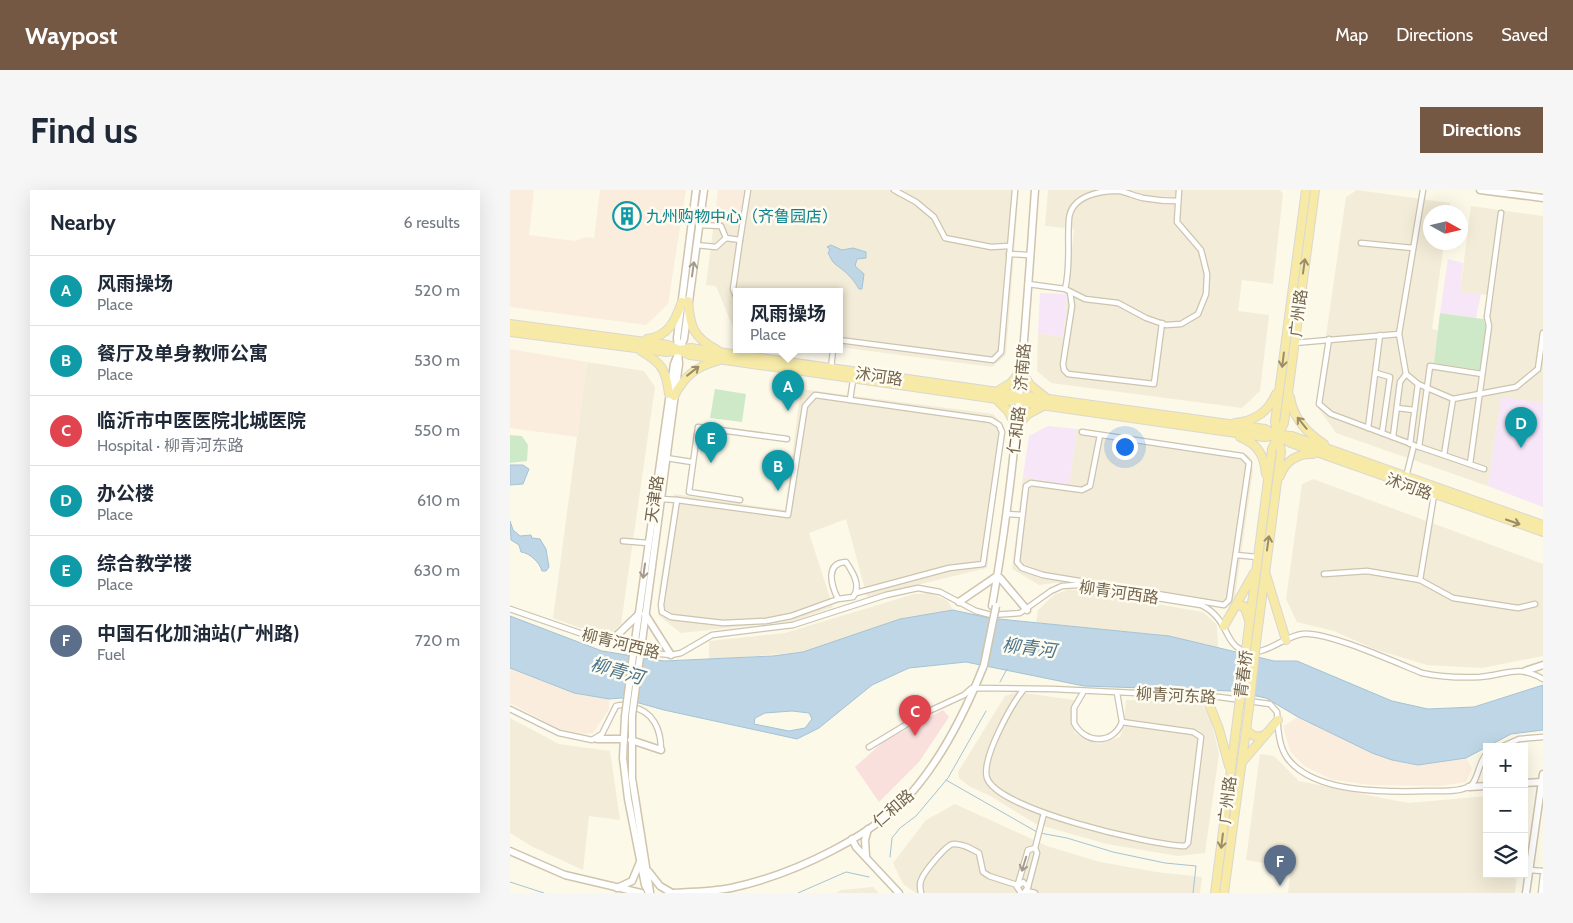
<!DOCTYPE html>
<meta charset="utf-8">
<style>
body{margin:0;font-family:Cabin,"Noto Sans SC",sans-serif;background:#f6f6f7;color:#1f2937}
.controls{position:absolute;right:15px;bottom:15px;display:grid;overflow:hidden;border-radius:0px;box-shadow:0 5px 20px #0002}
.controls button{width:45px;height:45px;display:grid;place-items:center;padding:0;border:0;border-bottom:1px solid #e0e1e3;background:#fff;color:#1f2937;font:25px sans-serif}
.compass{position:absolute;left:913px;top:15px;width:45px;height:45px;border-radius:50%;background:#fff;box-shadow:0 5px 20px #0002;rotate:98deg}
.you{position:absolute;left:614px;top:256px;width:18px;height:18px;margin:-12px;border:4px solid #fff;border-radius:50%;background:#1a73e8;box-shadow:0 0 0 8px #1a73e833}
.badge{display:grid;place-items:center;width:32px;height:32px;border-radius:50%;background:#755844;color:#fff;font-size:16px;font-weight:700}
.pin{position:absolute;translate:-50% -41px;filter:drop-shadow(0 1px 2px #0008)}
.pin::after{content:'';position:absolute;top:26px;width:18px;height:15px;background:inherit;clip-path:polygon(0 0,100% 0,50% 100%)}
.popup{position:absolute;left:223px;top:98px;width:110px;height:65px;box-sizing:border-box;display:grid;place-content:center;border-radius:0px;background:#fff;filter:drop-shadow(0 1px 4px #0005);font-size:16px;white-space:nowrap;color:#747a83}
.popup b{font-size:19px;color:#1f2937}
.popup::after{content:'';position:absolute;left:50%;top:100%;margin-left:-10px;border:10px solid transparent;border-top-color:#fff}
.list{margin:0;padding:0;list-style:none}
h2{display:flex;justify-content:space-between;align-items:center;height:65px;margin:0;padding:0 20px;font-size:21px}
h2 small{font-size:16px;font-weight:400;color:#747a83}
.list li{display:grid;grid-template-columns:32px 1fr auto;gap:15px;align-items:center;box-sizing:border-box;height:70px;padding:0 20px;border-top:1px solid #e0e1e3}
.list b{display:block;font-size:19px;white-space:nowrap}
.list p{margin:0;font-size:16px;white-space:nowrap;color:#747a83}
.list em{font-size:16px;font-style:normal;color:#747a83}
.icon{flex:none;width:28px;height:28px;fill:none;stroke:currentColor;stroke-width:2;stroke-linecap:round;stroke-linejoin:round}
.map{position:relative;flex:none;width:1033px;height:703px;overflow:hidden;border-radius:0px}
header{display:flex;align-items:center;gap:30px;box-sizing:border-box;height:70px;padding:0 25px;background:#755844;color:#fff}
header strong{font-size:24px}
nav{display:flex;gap:28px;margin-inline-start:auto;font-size:18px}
.intro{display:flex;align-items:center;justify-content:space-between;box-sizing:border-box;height:120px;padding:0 30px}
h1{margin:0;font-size:35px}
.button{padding:12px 22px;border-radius:0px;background:#755844;color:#fff;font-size:18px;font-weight:700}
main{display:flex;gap:30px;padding:0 30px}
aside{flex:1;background:#fff;border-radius:0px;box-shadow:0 5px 20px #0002}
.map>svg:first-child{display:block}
.residential{fill:#f3ecd8}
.commercial{fill:#fbedde}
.education{fill:#f6e6f8}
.medical{fill:#f9e0dd}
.green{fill:#cee9c8}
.water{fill:#bed6e5;stroke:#a5c3d6;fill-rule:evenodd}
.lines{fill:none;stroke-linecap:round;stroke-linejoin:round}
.stream{stroke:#a5c3d6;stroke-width:1}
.street-casing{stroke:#cdc4af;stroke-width:7}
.secondary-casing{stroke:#d0c4ad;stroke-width:9}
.primary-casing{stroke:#dbd7d1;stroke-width:10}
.street{stroke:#fff;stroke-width:4.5}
.secondary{stroke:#fff;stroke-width:6}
.primary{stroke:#f6eaa6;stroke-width:8}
.secondary-bridge-casing{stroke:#d0c4ad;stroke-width:9;stroke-linecap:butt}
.primary-bridge-casing{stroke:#dbd7d1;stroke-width:10;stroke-linecap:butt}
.secondary-bridge{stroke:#fff;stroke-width:6}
.primary-bridge{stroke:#f6eaa6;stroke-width:8}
.oneway{stroke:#9c8d68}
.oneway2{stroke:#a59b8c}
.labels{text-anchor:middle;stroke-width:5;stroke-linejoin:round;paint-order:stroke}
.culture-label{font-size:16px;fill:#0d838f;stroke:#fefcf0;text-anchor:start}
.street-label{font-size:16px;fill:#75654e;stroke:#fefcf0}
.water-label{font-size:18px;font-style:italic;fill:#4c748e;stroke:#fefcf0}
</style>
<header>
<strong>Waypost</strong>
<nav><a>Map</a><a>Directions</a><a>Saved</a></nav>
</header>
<div class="intro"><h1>Find us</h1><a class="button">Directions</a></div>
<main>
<aside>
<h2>Nearby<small>6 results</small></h2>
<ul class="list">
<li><span class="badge" style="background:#0f9aa8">A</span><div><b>风雨操场</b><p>Place</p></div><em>520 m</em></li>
<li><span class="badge" style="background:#0f9aa8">B</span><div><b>餐厅及单身教师公寓</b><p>Place</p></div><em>530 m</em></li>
<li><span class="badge" style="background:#e0444e">C</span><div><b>临沂市中医医院北城医院</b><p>Hospital · 柳青河东路</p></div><em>550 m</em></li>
<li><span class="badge" style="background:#0f9aa8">D</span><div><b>办公楼</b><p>Place</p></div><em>610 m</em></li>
<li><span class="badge" style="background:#0f9aa8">E</span><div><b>综合教学楼</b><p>Place</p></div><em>630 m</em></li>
<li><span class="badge" style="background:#5c6f8a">F</span><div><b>中国石化加油站(广州路)</b><p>Fuel</p></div><em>720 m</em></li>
</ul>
</aside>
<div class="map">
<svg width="1033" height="703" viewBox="0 0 1033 703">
<rect width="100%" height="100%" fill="#fcf9e9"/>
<g class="residential">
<polygon points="236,0 509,0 496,165 482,177 329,157 329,102 227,102 227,142 225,142 206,96 196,95 204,32 231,36"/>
<polygon points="538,0 770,0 773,4 763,94 732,90 728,121 759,125 750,201 732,218 541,193 527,181 528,143 553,147 564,39 535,36"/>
<polygon points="847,0 940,13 939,22 921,22 921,52 934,53 922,139 929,141 924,172 970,180 976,137 973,129 978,105 950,102 961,16 1033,26 1033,213 991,208 978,296 826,243 806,215 836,7"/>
<polygon points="77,172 134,181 145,197 111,434 102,443 81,442 43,428"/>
<polygon points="291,199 483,224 493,235 477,378 357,407 336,329 299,343 323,417 284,431 171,443 148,425 149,400 164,304 275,320"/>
<polygon points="567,239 736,264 740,267 743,281 725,406 717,417 707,417 553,392 529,395 502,379 513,287 559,295"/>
<polygon points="803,289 1033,374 1033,466 972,478 917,475 864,459 824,441 787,432 776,409 792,294"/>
<polygon points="559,399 693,422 707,435 708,458 659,446 526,433 528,420 544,405"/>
<polygon points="420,403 438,411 443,420 390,429 293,462 199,470 199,451 275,443 404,404"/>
<polygon points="507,502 564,510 561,533 565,543 574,549 589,554 610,547 614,536 616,510 691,512 700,526 709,564 695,663 668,666 597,654 526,634 482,607 459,596 449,588 448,582 495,506"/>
<polygon points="0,528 49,554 100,561 110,630 79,626 73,680 23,657 0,643"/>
<polygon points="750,564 764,566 789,591 872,608 899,613 977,606 977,684 1007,684 1005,703 778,703 781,678 736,670"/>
<polygon points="445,614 537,656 590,672 646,682 692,687 690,703 406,703 393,694 383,673 416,630"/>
<polygon points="363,697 369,703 326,703 331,700"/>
</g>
<g class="commercial">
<polygon points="0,0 24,0 19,45 65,51 75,47 84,48 90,0 176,0 158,114 136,135 0,117"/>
<polygon points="208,0 236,0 231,36 204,32"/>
<polygon points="0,159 77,172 67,247 0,238"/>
<polygon points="0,478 64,503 99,509 99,519 83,543 71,544 52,541 0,513"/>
<polygon points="788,527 882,570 908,575 956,568 962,578 956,592 930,596 861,595 823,590 794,576 780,561 773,536"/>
</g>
<g class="education">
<polygon points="938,69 953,73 950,102 971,104 966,128 930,123"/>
<polygon points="530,103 557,104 553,147 528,143"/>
<polygon points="991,207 1033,213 1033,317 978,296"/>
<polygon points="538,236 567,239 559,295 513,287 519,246"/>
</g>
<polygon class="medical" points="433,520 439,527 409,572 369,612 345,577 373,552"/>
<g class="green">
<polygon points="930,123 973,129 976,137 970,180 924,173"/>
<polygon points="205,199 236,204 232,232 200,228"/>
<polygon points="0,245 12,246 18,255 17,271 0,273"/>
</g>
<g class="water">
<path d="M321 55 332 60 343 58 356 62V68L347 69 345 76 354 84 352 99H349C342 87 336 82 325 74 322 72 320 66 318 63L320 59 317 57Z"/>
<polygon points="0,275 13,275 19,279 13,294 0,295"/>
<path d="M0 331 3 340 10 346 21 345 22 348 30 349 36 359 39 377 36 381H32C30 373 20 363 11 362L9 355 1 350Z"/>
<path d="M443 420 479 428 659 446 764 471H787L882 511 918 519 964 517 1033 495V540L1001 544 956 568 908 575 882 570 862 563 788 527 756 508 722 501 574 496 456 472 399 478 362 495 309 538 287 549 154 520 111 508 99 509 64 503 0 478V426L92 461 154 471 263 466 293 462 390 429ZM282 521 299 523 302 529 295 538 279 541 244 534 245 528 255 523Z"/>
</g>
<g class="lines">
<g class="stream">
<polyline points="490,492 497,479"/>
<polyline points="436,590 527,642"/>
<polyline points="530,643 557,648 603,662 655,673 686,676 683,703"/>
<polyline points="380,667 382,648 390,638 406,626 438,588 476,521"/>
<polyline points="0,692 34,703"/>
<polyline points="288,703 336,682 359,687"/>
</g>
<defs>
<g id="street">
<polyline points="384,0 406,12 424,27 435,48 481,57 499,56"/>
<polyline points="189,35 211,36 216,48 230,50 238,0"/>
<polyline points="851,53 903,58"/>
<polyline points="186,55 206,57 216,48"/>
<polyline points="499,64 518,65"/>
<polyline points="518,94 555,99 575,109 608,113 636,128 656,135 671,134 688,124 696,104 697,84 691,60 667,32 669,0"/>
<path d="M555 99C561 76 557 53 559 29 561 6 590 0 610 1 618 3 625 6 633 8 644 10 656 11 667 11"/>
<polyline points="560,102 562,116 553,174 554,180 558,184 644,194 652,133"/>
<polyline points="227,109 223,99 230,50"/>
<polyline points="227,126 227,129"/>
<polyline points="889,144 913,0"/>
<polyline points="819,149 809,214 821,224 904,255 896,287"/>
<polyline points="329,150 483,170 491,162 505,0"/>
<polyline points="784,153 889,144 896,184 908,194 943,209 1006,197 1028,179 1033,143"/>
<polyline points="321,179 323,160"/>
<polyline points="866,183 880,187 872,243"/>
<polyline points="340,210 343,190"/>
<polyline points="887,218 904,220"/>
<polyline points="858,238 870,145"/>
<polyline points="572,242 732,266 739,273 719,410 714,415 533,385 512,378 507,372 516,296 521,293 572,300 580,296 590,245"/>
<polyline points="883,247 890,192 896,184"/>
<polyline points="900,254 908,194"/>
<polyline points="907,256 974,279"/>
<polyline points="909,257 920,176 972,184"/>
<polyline points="934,265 943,209"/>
<polyline points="156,268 182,272"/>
<polyline points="960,274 979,136 977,127 991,23"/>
<polyline points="924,305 910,390 943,408 1008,418 1025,414"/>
<path d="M151 309 167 310 151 415 152 422 161 427 213 433 256 431 281 426 328 409 343 407C352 396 342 381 336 372 315 373 321 395 328 409"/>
<polyline points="167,310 278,325 295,216 305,205 481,230 489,235 492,242 473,374 439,378 346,403"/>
<polyline points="230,310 179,302 188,237 277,249"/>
<polyline points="498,324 512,325"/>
<polyline points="113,351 138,353"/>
<polyline points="726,365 747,367"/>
<polyline points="814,384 857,381 910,390"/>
<path d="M0 419 87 449 141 463 161 465 171 463 202 445 283 435 376 405 408 398 430 402 466 421 481 425 510 423 541 401 552 396 566 395 691 415C717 427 715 452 730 459 753 470 771 447 792 444 814 440 887 473 912 483 931 487 951 488 970 487 996 485 1008 474 1033 489"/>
<path d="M514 499C501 515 471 569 477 588 488 620 641 655 675 656L678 653 691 547 683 542 612 532 607 503"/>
<path d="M574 501 564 518V533C575 554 603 555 612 532"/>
<path d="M0 519 49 543 82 550 92 544 106 516C112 514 116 515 122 517 143 521 151 539 151 560"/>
<path d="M359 557 417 522 454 505 462 498 543 499 709 507 760 514 767 522C768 537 768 556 778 569 806 605 882 602 922 601 933 601 950 602 960 596 968 591 968 573 977 563"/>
<polyline points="991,557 1009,549 1033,547"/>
<polyline points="1019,680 1033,681"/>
<polyline points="508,694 518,660 525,658"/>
<polyline points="518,697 527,663 525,658 534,623"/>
<polyline points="517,701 525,703"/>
<path d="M411 703C410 698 409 693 412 688 415 681 436 655 443 654 452 653 462 659 469 663L473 682 479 686 507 695"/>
<polyline points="511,703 507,697 513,692 518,697 514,703"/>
<polyline points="1031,703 1033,685"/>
</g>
<g id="secondary">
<polyline points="970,0 1033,8"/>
<polyline points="490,388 517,420"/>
<polyline points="449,412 487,386"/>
<path d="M482 416C507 278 515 139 525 0"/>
<polyline points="135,424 161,465"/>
<polyline points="100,452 128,425"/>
<polyline points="124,458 164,174 174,149 194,0"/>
<polyline points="131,459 169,174 167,148 186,0"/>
<polyline points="1015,481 1033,475"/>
<polyline points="115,526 113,568 118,609 135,695 139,703"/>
<polyline points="122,526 122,588 140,702"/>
<polyline points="87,549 114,549"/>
<polyline points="121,550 151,560"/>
<polyline points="1014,593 1032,592"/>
<polyline points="959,597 977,596"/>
<polyline points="342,649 346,657 389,703"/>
<polyline points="0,661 55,685 131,703"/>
<polyline points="356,666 355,650 358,639"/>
<polyline points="139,682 150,696 162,703"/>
<polyline points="107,698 122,691 130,672"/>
<path d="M160 703C180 702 201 702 221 698 282 685 369 645 408 595 437 559 457 518 474 475"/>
<polyline points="1016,703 1033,584"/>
</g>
<g id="primary">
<path d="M178 111C180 137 183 147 207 160"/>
<polyline points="0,134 158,155 180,165 501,211 517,206 755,239 781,253 1033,342"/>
<polyline points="0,142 157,162 181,158 502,204 517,213 754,247 768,245 782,246 1033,335"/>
<path d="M137 149C159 146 165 131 172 112"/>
<path d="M131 161C152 173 156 180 159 204"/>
<polyline points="513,183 520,195 536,208"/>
<polyline points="486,202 501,193 510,182"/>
<path d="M164 206C175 186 185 177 207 171"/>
<path d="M780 207C783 228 797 243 814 254"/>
<polyline points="486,209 498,221 506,236"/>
<path d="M725 233C745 231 758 222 766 204"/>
<polyline points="508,235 518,224 533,216"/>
<path d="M730 247C748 254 754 265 756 284"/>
<path d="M770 286C775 271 788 263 803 264"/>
<polyline points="756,385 776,450"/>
<polyline points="726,416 734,416 739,430"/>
<polyline points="714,436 744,383"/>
<polyline points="737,452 762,259 774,233 805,0"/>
<polyline points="746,453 771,261 765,232 796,0"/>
<polyline points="696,506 709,539 719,576"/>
<path d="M736 540C742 545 746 549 754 545"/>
<polyline points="732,572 768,530"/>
<polyline points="705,703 729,516"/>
<polyline points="714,703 739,518"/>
</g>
</defs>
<use href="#street" class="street-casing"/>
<use href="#secondary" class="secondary-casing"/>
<use href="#primary" class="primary-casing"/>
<use href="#street" class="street"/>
<use href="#secondary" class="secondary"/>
<use href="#primary" class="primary"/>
<defs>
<g id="secondary-bridge">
<polyline points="474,475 486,416"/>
<polyline points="115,526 124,458"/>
<polyline points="122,526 131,459"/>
</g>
<g id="primary-bridge">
<polyline points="729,516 737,452"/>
<polyline points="739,518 746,453"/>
</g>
</defs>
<use href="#secondary-bridge" class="secondary-bridge-casing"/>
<use href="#primary-bridge" class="primary-bridge-casing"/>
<use href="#secondary-bridge" class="secondary-bridge"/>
<use href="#primary-bridge" class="primary-bridge"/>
</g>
<defs><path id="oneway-shaft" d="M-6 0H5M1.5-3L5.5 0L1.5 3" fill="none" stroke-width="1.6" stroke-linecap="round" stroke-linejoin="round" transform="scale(1.25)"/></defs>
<g class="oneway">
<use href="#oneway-shaft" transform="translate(794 76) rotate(-82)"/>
<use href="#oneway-shaft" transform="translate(773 170) rotate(97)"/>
<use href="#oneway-shaft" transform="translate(183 181) rotate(-38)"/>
<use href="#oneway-shaft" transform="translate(792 233) rotate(-129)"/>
<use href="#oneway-shaft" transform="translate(1003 332) rotate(19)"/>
<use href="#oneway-shaft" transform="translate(758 353) rotate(-82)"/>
<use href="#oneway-shaft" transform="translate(712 651) rotate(97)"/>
</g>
<g class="oneway2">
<use href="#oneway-shaft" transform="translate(183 79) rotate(-82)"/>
<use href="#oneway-shaft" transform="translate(134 381) rotate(98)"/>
<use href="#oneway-shaft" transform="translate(514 674) rotate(107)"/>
</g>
<defs>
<symbol id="building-ring" viewBox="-11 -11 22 22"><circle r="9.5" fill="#fefcf0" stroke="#0f9aa8" stroke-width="1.5"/><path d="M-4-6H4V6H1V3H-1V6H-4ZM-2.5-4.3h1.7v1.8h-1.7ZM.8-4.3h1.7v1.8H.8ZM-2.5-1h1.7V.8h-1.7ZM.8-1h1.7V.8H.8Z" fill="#0f9aa8"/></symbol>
</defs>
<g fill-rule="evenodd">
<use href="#building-ring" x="101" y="10" width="32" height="32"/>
</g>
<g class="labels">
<g class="culture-label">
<text x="136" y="32">九州购物中心（齐鲁园店）</text>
</g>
<g class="street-label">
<text transform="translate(788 123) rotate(-83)" y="6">广州路</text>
<text transform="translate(512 177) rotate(-85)" y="6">济南路</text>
<text transform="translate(369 186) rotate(8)" y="6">沭河路</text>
<text transform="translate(506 240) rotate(-83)" y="6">仁和路</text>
<text transform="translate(899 296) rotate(20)" y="6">沭河路</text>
<text transform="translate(144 309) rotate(-82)" y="6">天津路</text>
<text transform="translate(609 402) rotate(8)" y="6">柳青河西路</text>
<text transform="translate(111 453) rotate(14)" y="6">柳青河西路</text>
<text transform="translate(733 484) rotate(-83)" y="6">青春桥</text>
<text transform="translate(666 505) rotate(3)" y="6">柳青河东路</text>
<text transform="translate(717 610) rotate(-83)" y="6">广州路</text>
<text transform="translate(383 618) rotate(-41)" y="6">仁和路</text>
</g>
<g class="water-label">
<text transform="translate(519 458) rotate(7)" y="6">柳青河</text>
<text transform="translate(107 481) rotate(16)" y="6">柳青河</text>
</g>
</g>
</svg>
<div class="controls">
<button>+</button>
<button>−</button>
<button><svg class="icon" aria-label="layers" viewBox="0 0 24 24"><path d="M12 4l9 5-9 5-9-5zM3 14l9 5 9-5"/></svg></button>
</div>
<svg class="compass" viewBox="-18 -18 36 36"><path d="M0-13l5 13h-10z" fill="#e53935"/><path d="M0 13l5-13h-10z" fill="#747a83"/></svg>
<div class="you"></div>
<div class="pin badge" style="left:278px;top:221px;background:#0f9aa8">A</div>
<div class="popup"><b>风雨操场</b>Place</div>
<div class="pin badge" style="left:268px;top:301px;background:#0f9aa8">B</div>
<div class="pin badge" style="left:405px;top:546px;background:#e0444e">C</div>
<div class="pin badge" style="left:1011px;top:258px;background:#0f9aa8">D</div>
<div class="pin badge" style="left:201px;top:273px;background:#0f9aa8">E</div>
<div class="pin badge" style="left:770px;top:696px;background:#5c6f8a">F</div>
</div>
</main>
